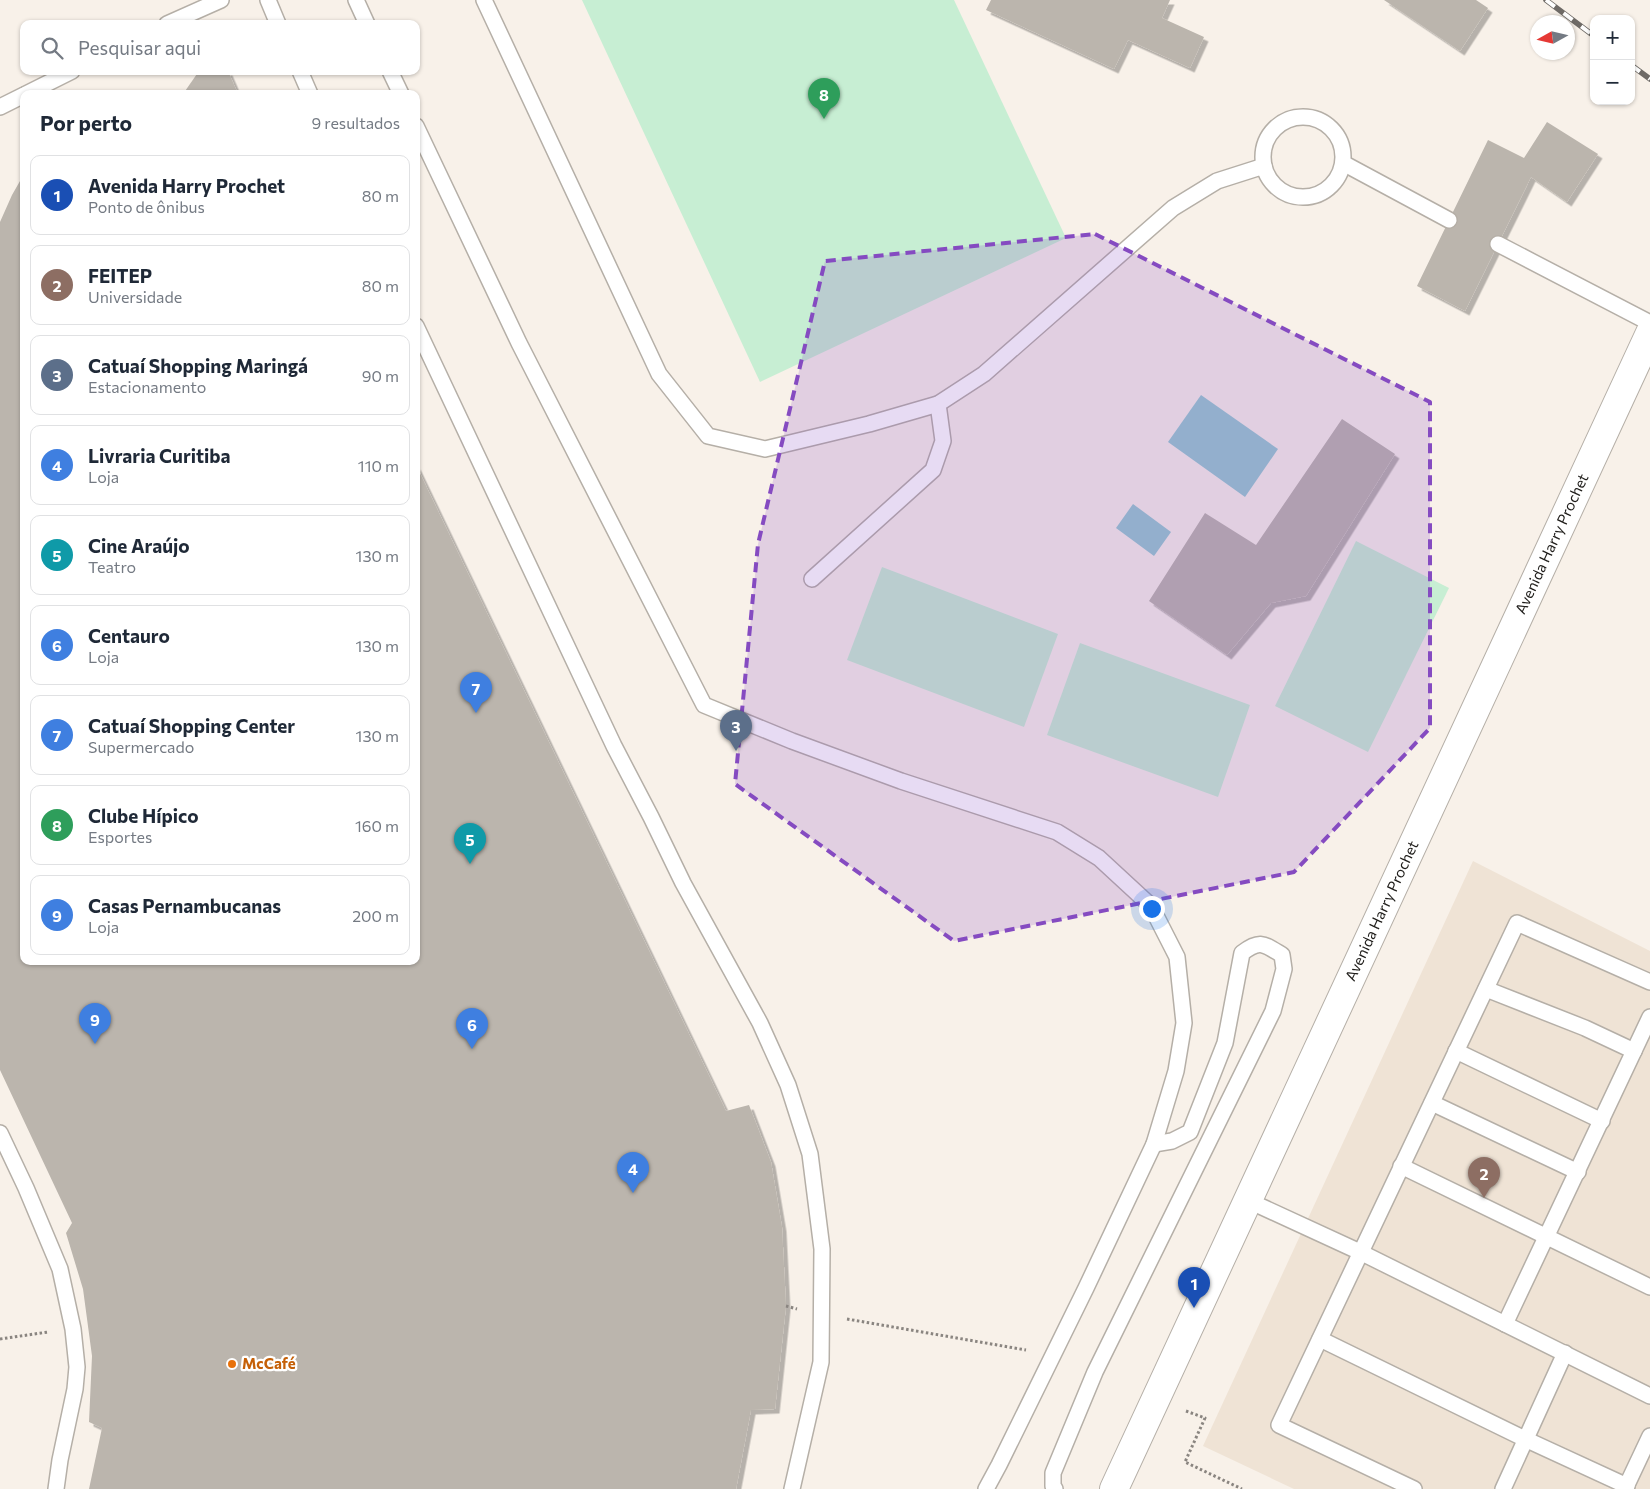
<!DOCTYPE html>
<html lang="pt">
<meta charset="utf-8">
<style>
body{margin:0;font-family:Commissioner,sans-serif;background:#f6f6f7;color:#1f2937}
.controls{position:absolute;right:15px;top:15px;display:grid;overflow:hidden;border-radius:10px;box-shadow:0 1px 4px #0004}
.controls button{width:45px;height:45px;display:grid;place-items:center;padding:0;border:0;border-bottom:1px solid #e0e1e3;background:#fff;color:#1f2937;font:25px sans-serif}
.compass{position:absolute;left:1530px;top:15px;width:45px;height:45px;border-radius:50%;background:#fff;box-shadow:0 1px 4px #0004;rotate:262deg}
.you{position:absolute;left:1151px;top:908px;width:18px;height:18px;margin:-12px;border:4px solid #fff;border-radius:50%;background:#1a73e8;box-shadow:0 0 0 8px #1a73e833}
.badge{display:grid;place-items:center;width:32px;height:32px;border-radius:50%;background:#111827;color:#fff;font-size:16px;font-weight:700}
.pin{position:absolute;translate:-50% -41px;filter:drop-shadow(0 1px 2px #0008)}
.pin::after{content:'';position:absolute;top:26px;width:18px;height:15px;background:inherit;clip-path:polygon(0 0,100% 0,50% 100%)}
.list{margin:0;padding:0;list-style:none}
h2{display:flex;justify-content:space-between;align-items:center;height:65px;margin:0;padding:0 20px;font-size:21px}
h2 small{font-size:16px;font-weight:400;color:#747a83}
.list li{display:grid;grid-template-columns:32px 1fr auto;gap:15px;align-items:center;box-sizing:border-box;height:80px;margin:0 10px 10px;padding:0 10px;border:1px solid #e0e1e3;border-radius:10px}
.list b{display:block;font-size:19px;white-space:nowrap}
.list p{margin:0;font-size:16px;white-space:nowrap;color:#747a83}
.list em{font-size:16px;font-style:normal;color:#747a83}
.icon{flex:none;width:28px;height:28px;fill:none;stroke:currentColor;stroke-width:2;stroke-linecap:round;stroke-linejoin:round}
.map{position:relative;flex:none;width:1650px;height:1489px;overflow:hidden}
.search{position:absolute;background:#fff;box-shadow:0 1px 4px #0004;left:20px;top:20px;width:400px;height:55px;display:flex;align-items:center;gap:12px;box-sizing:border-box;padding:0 18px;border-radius:10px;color:#747a83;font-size:19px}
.panel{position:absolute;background:#fff;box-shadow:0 1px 4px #0004;left:20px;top:90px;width:400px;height:875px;border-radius:10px}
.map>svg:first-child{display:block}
.built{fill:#efe3d5}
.green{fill:#c7eed3}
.water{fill:#96c9d0}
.building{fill:#bbb5ad;filter:url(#shadow)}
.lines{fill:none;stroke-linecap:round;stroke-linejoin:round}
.service-casing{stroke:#b5afa7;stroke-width:18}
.tertiary-casing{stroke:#b5afa7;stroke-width:30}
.path{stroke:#8a8580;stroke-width:3;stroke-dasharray:2.5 2.5;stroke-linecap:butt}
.service{stroke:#fff;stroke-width:15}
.tertiary{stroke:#fff;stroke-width:28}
.rail-casing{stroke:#6e6a66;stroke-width:5.5}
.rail{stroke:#fff;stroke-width:4;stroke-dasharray:11;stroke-linecap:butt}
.marked{fill:#854bc1;fill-opacity:0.2;stroke:#854bc1;stroke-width:4;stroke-dasharray:10 6;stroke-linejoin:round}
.food-dot{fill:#e8710a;stroke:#fff;stroke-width:2}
.labels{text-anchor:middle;stroke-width:4.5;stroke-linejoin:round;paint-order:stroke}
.street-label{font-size:15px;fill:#1f1d1a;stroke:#fff}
.food-label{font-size:15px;font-weight:bold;fill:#c56008;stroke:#fff;text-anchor:start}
</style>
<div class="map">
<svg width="1650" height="1489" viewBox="0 0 1650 1489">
<defs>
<filter id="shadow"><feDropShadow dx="4.5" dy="4.5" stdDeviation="0" flood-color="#0004"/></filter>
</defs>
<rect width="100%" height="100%" fill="#f8f1e9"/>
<polygon class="built" points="1473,861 1650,951 1650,1489 1294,1489 1203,1446"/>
<g class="green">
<polygon points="582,0 954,0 1066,238 760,382"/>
<polygon points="1356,541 1449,588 1368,752 1275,706"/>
<polygon points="882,567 1058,634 1024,727 847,660"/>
<polygon points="1080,643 1250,705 1218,797 1047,735"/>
</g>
<g class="water">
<polygon points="1201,395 1278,449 1245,497 1168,442"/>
<polygon points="1133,504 1171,532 1154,556 1116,528"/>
</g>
<g class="building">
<polygon points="991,0 1170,0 1162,18 1204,37 1190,68 1128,40 1114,69 986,10"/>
<polygon points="1384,0 1476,0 1488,8 1460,51"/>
<polygon points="199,71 228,71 238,94 183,94"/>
<polygon points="1547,122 1598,154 1567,202 1531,177 1465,311 1417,286 1488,140 1524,158"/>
<polygon points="24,174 24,961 416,961 416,465 726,1111 749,1105 771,1162 782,1227 786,1306 775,1409 751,1410 736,1489 89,1489 102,1428 89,1422 92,1356 83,1289 66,1233 72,1223 0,1070 0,222 12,195"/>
<polygon points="1342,419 1395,454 1306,596 1271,603 1227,655 1149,601 1205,513 1256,545"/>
</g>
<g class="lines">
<defs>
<g id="service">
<polyline points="268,0 278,24"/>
<polyline points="356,0 367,24"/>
<polyline points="484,0 659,374 708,436 765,449 869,424 938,404 984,374 1173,208 1217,181 1264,166"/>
<polyline points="167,24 221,0"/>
<polyline points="300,71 310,94"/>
<polyline points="390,71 401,94"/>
<polyline points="26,94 72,71"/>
<polyline points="0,107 24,95"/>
<circle cx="1303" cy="157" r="40"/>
<polyline points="416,126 519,343 704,705 792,741 901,781 1057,832 1099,858 1151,906 1177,957 1184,1023 1176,1071 1154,1144 1086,1288 999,1465 986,1489"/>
<polyline points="1343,163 1449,220"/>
<polyline points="1498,244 1650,323"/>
<polyline points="416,326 614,746 651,817 683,883 760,1023 788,1085 810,1154 822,1249 821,1362 792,1489"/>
<polyline points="812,579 933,470 943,441 938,404"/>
<polyline points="1486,989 1585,1028 1634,1051"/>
<polyline points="1456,1051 1602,1121"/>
<polyline points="1432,1103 1578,1172"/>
<polyline points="0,1133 26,1188 60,1269 73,1329 77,1367 75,1389 60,1460 56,1489"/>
<polyline points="1401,1166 1650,1287"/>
<polyline points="1247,1200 1360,1252 1650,1396"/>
<polyline points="1505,1324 1650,1017"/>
<polyline points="1320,1339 1525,1439 1627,1486"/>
<path d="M1055 1489 1053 1486V1473L1095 1372 1273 1011 1284 969 1282 955C1264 944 1260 939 1242 953L1225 1043 1190 1132 1172 1141 1154 1144"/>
<polyline points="1414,1489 1279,1425 1517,923 1650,982"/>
<polyline points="1503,1489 1565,1353"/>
<polyline points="1625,1489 1650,1436"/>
</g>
<polyline id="tertiary" points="1114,1489 1650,333"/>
</defs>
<use href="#service" class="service-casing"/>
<use href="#tertiary" class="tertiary-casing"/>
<g class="path">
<polyline points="786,1306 797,1309"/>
<polyline points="847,1319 1026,1350"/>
<polyline points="0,1339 48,1332"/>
<polyline points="1186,1411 1205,1418 1185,1462 1242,1489"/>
</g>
<use href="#service" class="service"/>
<use href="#tertiary" class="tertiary"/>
<defs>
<g id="rail">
<polyline points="1546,0 1594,36"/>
<polyline points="1631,65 1650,79"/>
</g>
</defs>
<use href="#rail" class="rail-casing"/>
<use href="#rail" class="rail"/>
</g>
<path class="marked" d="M1095 234 1430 402V728L1294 872 954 941 735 784 758 544 825 261Z"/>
<circle class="food-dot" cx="232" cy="1364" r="5"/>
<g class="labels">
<g class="street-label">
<text transform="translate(1552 544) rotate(-65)" y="5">Avenida Harry Prochet</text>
<text transform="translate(1382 911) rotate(-65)" y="5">Avenida Harry Prochet</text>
</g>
<g class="food-label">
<text x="242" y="1369">McCafé</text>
</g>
</g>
</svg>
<div class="controls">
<button>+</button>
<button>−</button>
</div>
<svg class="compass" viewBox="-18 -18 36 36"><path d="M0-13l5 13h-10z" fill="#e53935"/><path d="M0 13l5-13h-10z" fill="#747a83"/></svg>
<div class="you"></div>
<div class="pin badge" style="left:1194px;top:1308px;background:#1a4fb4">1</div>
<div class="pin badge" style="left:1484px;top:1198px;background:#8d6e63">2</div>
<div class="pin badge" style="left:736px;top:751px;background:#5c6f8a">3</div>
<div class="pin badge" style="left:633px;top:1193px;background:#3f7fe0">4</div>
<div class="pin badge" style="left:470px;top:864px;background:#0f9aa8">5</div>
<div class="pin badge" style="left:472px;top:1049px;background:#3f7fe0">6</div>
<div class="pin badge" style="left:476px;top:713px;background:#3f7fe0">7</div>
<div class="pin badge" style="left:824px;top:119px;background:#2e9e5b">8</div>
<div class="pin badge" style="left:95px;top:1044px;background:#3f7fe0">9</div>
<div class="search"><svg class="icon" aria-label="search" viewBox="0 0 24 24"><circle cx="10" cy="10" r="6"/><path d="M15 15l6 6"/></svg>Pesquisar aqui</div>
<section class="panel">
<h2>Por perto<small>9 resultados</small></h2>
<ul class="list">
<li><span class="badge" style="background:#1a4fb4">1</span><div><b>Avenida Harry Prochet</b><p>Ponto de ônibus</p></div><em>80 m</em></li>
<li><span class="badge" style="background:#8d6e63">2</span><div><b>FEITEP</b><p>Universidade</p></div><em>80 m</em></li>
<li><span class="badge" style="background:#5c6f8a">3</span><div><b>Catuaí Shopping Maringá</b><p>Estacionamento</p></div><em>90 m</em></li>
<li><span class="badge" style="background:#3f7fe0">4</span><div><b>Livraria Curitiba</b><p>Loja</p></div><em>110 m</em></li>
<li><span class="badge" style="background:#0f9aa8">5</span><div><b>Cine Araújo</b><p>Teatro</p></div><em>130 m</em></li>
<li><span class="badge" style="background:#3f7fe0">6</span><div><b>Centauro</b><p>Loja</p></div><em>130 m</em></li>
<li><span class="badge" style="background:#3f7fe0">7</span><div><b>Catuaí Shopping Center</b><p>Supermercado</p></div><em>130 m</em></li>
<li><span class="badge" style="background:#2e9e5b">8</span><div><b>Clube Hípico</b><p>Esportes</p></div><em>160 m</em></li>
<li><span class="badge" style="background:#3f7fe0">9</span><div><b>Casas Pernambucanas</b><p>Loja</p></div><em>200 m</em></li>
</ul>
</section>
</div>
